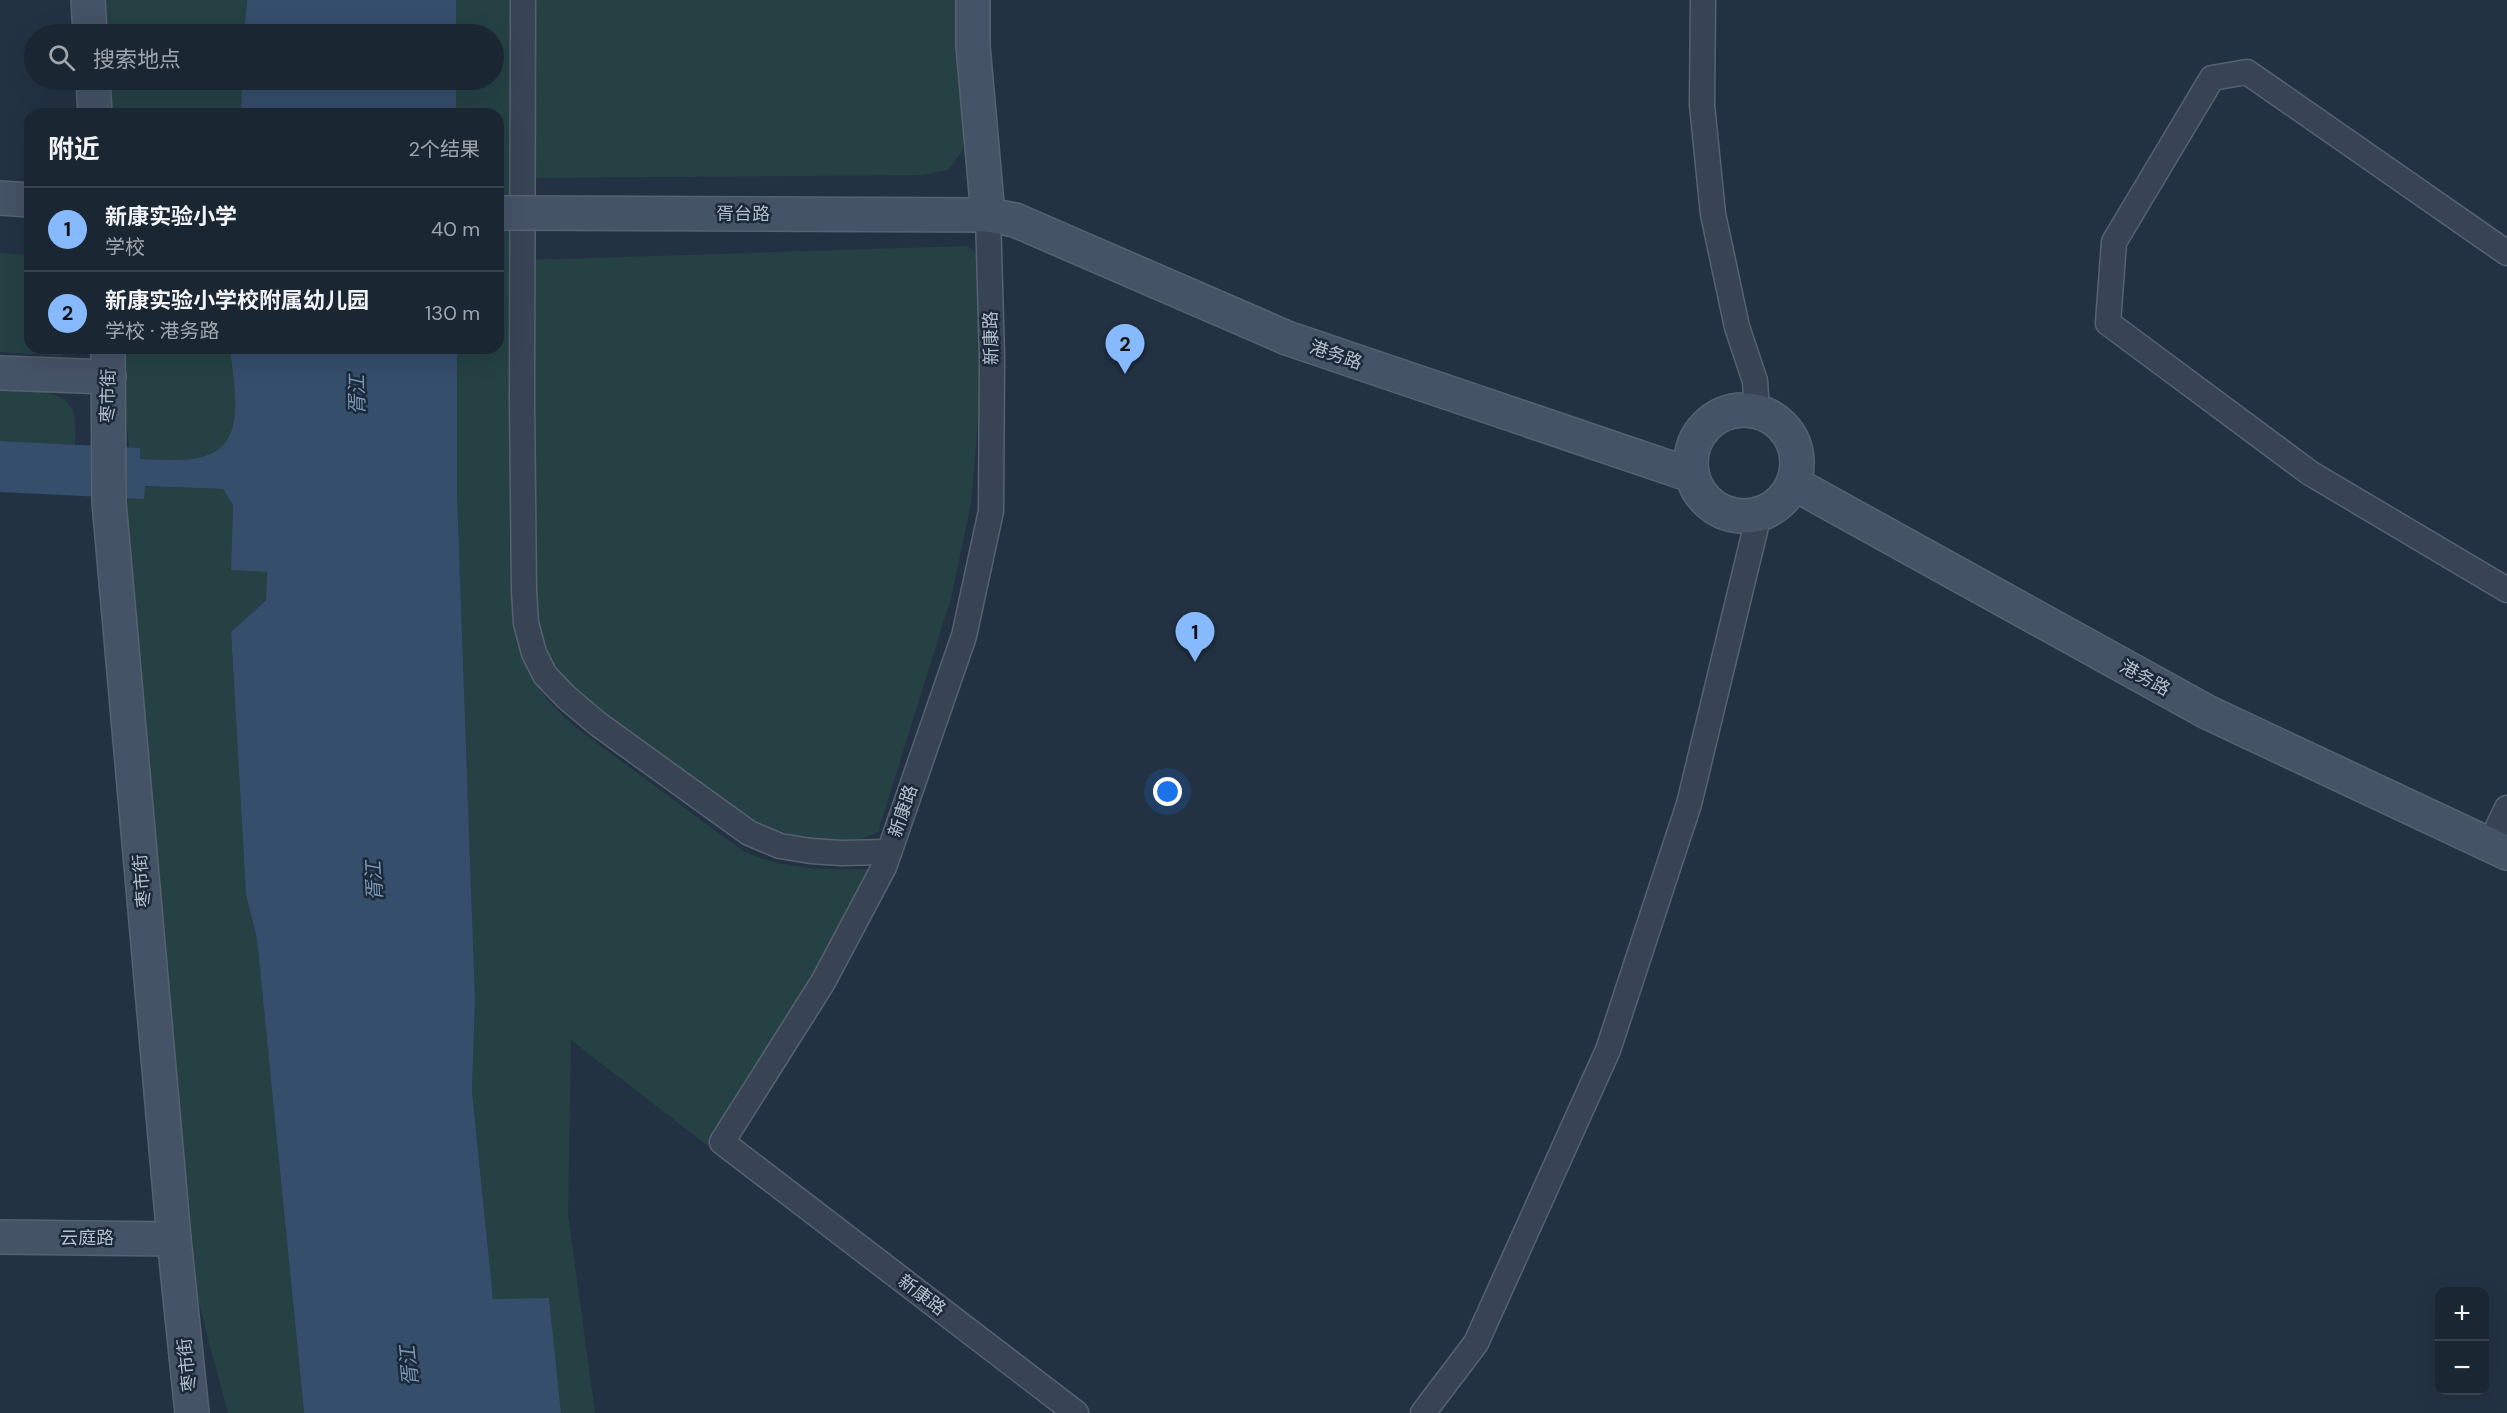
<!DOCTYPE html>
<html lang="zh">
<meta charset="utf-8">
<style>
body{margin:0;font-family:"DM Sans","Noto Sans SC",sans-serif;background:#232e3a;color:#f1f3f6}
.controls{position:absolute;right:18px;bottom:18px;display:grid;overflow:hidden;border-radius:12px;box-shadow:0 6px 24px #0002}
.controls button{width:54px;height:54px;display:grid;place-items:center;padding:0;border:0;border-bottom:2px solid #38434d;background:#1a2632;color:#f1f3f6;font:30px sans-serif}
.you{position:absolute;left:1168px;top:792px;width:21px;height:21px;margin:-15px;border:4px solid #fff;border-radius:50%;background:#1a73e8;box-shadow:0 0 0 9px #1a73e833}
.badge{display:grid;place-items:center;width:39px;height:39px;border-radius:50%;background:#87b9ff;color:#111;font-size:20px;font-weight:700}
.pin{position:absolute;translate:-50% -50px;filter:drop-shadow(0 2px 3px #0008)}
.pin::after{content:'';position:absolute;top:32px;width:21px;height:18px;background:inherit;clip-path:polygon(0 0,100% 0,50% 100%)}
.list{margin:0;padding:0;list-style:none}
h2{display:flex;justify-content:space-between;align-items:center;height:78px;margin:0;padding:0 24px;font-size:26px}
h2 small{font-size:20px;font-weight:400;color:#9fa5ac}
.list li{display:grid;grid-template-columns:39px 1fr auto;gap:18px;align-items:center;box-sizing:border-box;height:84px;padding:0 24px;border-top:2px solid #38434d}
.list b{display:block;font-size:22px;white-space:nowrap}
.list p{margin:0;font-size:20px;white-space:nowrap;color:#9fa5ac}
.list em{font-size:20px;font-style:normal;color:#9fa5ac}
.icon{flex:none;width:33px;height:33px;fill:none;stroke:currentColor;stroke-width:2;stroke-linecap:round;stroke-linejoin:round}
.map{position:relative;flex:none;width:2507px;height:1413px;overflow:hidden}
.search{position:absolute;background:#1a2632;box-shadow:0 6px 24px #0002;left:24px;top:24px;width:480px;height:66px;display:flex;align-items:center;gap:15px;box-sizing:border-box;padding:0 21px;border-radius:33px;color:#9fa5ac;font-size:22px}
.panel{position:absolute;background:#1a2632;box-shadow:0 6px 24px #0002;left:24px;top:108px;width:480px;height:246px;border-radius:18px}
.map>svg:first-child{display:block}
.green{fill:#254144}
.water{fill:#354e6c}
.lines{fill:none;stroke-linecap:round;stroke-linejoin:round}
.street-casing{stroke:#566270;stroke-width:27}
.secondary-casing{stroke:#566270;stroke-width:36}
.street{stroke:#384453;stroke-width:24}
.secondary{stroke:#455366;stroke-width:33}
.secondary-bridge-casing{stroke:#566270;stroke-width:36;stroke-linecap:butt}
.secondary-bridge{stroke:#455366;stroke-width:33}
.labels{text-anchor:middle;stroke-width:5;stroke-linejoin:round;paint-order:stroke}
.street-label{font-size:18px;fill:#b5bfcd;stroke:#1c2938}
.water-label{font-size:20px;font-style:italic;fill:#7996b7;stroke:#1c2938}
</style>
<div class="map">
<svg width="2507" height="1413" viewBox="0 0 2507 1413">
<rect width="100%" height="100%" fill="#233243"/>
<g class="green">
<polygon points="93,0 247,0 244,34 95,34"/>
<path d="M456 0H513L512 609 523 660 530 675 549 702 575 727 743 851C783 870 826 870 869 869L817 972 708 1146 571 1040 568 1214 595 1413H561L549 1298 493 1299 472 1091 475 1000 457 493V348H498V114H456V80H494V34H456Z"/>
<polygon points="536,0 955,0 964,134 963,150 948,170 922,175 534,178"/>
<polygon points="97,80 242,80 241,114 99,114"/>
<path d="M967 246 978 254 989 292 971 504 951 598 878 832C837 854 775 833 737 812L572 693 547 658 536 615 530 260Z"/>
<polygon points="0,253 30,255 30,348 68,348 61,356 0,352"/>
<path d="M119 348H230C233 385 250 447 201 457 181 462 159 459 139 459L140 449 129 448Z"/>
<path d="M0 391C21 392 65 386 73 412 76 422 75 434 75 445L0 441Z"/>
<polygon points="145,486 223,489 233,505 231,570 267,572 266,599 231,633 246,894 257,939 304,1413 228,1413 189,1266 132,594 127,497 144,499"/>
</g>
<g class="water">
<polygon points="247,0 456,0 456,34 244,34"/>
<polygon points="242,80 456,80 456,114 241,114"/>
<path d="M230 348H457V493L475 1000 472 1091 493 1299 549 1298 561 1413H304L257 939 246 894 231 632 266 600 267 572 231 570 233 505 223 489 145 486 144 499 0 492V441L140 448V459C160 459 182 462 201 457 250 447 233 384 230 348Z"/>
</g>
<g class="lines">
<defs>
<g id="street">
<polyline points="523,0 522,401 524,591 526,623 534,653 545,675 566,697 598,724 749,833 780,846 811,851 841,853 889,852"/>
<polyline points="1703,0 1702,105 1713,214 1737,327 1755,381 1757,411"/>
<polyline points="988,215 992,357 991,511 964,636 884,867 823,982 722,1142 1076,1413"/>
<polyline points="2507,253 2247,72 2212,78 2114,242 2108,323 2310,473 2507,590"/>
<polyline points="2489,846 2507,808"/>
<polyline points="1423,1413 1476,1343 1608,1050 1689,804 1759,514"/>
</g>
<g id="secondary">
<polyline points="88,0 90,34"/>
<polyline points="973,0 973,46 988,215"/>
<polyline points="93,80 95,114"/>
<polyline points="0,198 30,200"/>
<polyline points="762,214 988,215 1015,220 1287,338 1691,475"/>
<polyline points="108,348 109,502 174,1239 192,1413"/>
<polyline points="0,373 109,377"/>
<circle cx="1744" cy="463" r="53"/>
<polyline points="1793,483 2207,712 2507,853"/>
<polyline points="0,1237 174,1239"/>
</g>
</defs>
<use href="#street" class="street-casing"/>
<use href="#secondary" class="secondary-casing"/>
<use href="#street" class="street"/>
<use href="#secondary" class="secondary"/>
<defs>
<polyline id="secondary-bridge" points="498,213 762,214"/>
</defs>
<use href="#secondary-bridge" class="secondary-bridge-casing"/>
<use href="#secondary-bridge" class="secondary-bridge"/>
</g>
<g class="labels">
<g class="street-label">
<text x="743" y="220">胥台路</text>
<text transform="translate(991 338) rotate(-91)" y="6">新康路</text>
<text transform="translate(1336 355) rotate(19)" y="6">港务路</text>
<text transform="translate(108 396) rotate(-89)" y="6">枣市街</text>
<text transform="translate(2145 678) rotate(29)" y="6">港务路</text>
<text transform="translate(903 811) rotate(-71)" y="6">新康路</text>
<text transform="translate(142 881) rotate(-95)" y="6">枣市街</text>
<text x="87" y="1244">云庭路</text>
<text transform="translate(922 1295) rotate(37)" y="6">新康路</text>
<text transform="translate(187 1365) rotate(-96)" y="6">枣市街</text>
</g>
<g class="water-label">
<text transform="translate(357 395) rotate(-91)" y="7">胥江</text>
<text transform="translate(374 881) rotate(-93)" y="7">胥江</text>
<text transform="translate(409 1366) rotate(-96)" y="7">胥江</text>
</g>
</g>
</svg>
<div class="controls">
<button>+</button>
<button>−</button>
</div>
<div class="you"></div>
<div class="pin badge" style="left:1195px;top:662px">1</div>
<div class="pin badge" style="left:1125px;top:374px">2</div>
<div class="search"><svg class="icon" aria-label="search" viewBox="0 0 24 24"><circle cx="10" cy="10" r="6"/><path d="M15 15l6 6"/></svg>搜索地点</div>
<section class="panel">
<h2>附近<small>2个结果</small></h2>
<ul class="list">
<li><span class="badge">1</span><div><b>新康实验小学</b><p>学校</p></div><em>40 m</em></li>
<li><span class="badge">2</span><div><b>新康实验小学校附属幼儿园</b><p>学校 · 港务路</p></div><em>130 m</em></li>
</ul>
</section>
</div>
